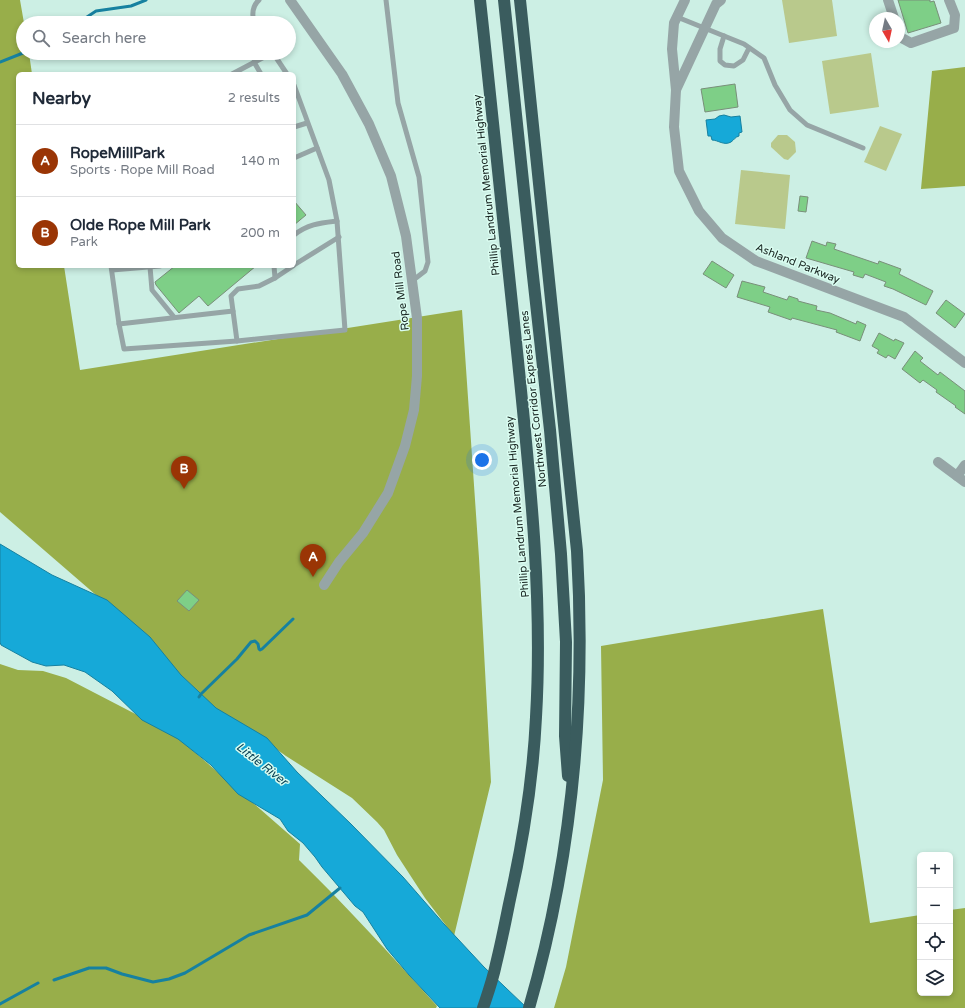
<!DOCTYPE html>
<meta charset="utf-8">
<style>
body{margin:0;font-family:"Varela Round",sans-serif;background:#f2f2f3;color:#1f2937}
.controls{position:absolute;right:12px;bottom:12px;display:grid;overflow:hidden;border-radius:6px;box-shadow:0 2px 6px #0003}
.controls button{width:36px;height:36px;display:grid;place-items:center;padding:0;border:0;border-bottom:1px solid #e0e1e3;background:#fff;color:#1f2937;font:20px sans-serif}
.compass{position:absolute;left:869px;top:12px;width:36px;height:36px;border-radius:50%;background:#fff;box-shadow:0 2px 6px #0003;rotate:171deg}
.you{position:absolute;left:482px;top:460px;width:14px;height:14px;margin:-10px;border:3px solid #fff;border-radius:50%;background:#1a73e8;box-shadow:0 0 0 6px #1a73e833}
.badge{display:grid;place-items:center;width:26px;height:26px;border-radius:50%;background:#9a3505;color:#fff;font-size:13px;font-weight:700}
.pin{position:absolute;translate:-50% -33px;filter:drop-shadow(0 1px 2px #0008)}
.pin::after{content:'';position:absolute;top:21px;width:14px;height:12px;background:inherit;clip-path:polygon(0 0,100% 0,50% 100%)}
.list{margin:0;padding:0;list-style:none}
h2{display:flex;justify-content:space-between;align-items:center;height:52px;margin:0;padding:0 16px;font-size:17px}
h2 small{font-size:13px;font-weight:400;color:#747a83}
.list li{display:grid;grid-template-columns:26px 1fr auto;gap:12px;align-items:center;box-sizing:border-box;height:72px;padding:0 16px;border-top:1px solid #e0e1e3}
.list b{display:block;font-size:15px;white-space:nowrap}
.list p{margin:0;font-size:13px;white-space:nowrap;color:#747a83}
.list em{font-size:13px;font-style:normal;color:#747a83}
.icon{flex:none;width:22px;height:22px;fill:none;stroke:currentColor;stroke-width:2;stroke-linecap:round;stroke-linejoin:round}
.map{position:relative;flex:none;width:965px;height:1008px;overflow:hidden}
.search{position:absolute;background:#fff;box-shadow:0 2px 6px #0003;left:16px;top:16px;width:280px;height:44px;display:flex;align-items:center;gap:10px;box-sizing:border-box;padding:0 14px;border-radius:22px;color:#747a83;font-size:15px}
.panel{position:absolute;background:#fff;box-shadow:0 2px 6px #0003;left:16px;top:72px;width:280px;height:196px;border-radius:6px}
.map>svg:first-child{display:block}
.green{fill:#b9c98c}
.forest{fill:#98ae4a}
.water{fill:#16a9d8;stroke:#1681a0}
.lines{fill:none;stroke-linecap:round;stroke-linejoin:round}
.stream{stroke:#1681a0;stroke-width:3}
.building{fill:#7ecf87;stroke:#798f7a}
.lane{stroke:#96a5a6;stroke-width:5}
.street{stroke:#96a5a6;stroke-width:10}
.highway{stroke:#3a5c5e;stroke-width:12}
.labels{text-anchor:middle;stroke-width:3;stroke-linejoin:round;paint-order:stroke}
.street-label{font-size:11px;fill:#16231f;stroke:#dafdf1}
.water-label{font-size:12px;font-style:italic;fill:#0a4256;stroke:#dafdf1}
</style>
<div class="map">
<svg width="965" height="1008" viewBox="0 0 965 1008">
<rect width="100%" height="100%" fill="#ccefe4"/>
<g class="green">
<polygon points="782,0 832,0 837,36 789,43"/>
<polygon points="871,53 879,107 830,114 822,61"/>
<polygon points="880,126 902,134 886,171 864,162"/>
<polygon points="778,135 787,135 795,142 796,152 788,160 784,159 771,147 771,143"/>
<polygon points="741,170 790,175 785,229 735,224"/>
</g>
<g class="forest">
<polygon points="0,0 20,0 24,23 23,23 23,53 29,53 32,74 18,74 18,266 64,266 80,370 462,310 479,558 491,782 454,936 425,898 397,855 384,830 377,822 352,798 286,756 258,736 224,717 111,608 0,512"/>
<polygon points="965,67 965,186 921,189 932,71"/>
<polygon points="823,609 870,923 920,915 920,993 950,993 950,910 965,908 965,1008 554,1008 566,967 603,780 601,646"/>
<path d="M0 664 18 670 43 671 66 678 174 734 300 844 299 860C347 907 392 956 437 1006L436 1008H0Z"/>
</g>
<g class="water">
<path d="M724 115 731 117 740 116 742 132 739 133V136C735 137 734 140 731 142 724 146 718 140 712 140L711 136H708L706 120 715 119 719 116Z"/>
<polygon points="0,544 52,575 107,600 150,637 181,675 216,708 267,738 297,772 351,824 403,877 444,924 484,967 527,1008 440,1008 409,975 387,949 363,912 355,906 322,867 315,857 303,843 288,831 280,819 238,794 211,765 178,739 142,720 112,691 85,672 64,665 46,666 32,662 1,645 0,642"/>
</g>
<g class="lines">
<g class="stream">
<polyline points="78,23 96,11 131,6 146,0"/>
<polyline points="0,62 23,53"/>
<polyline points="199,697 201,694 237,659 251,642 255,641 258,644 259,649 260,650 262,649 293,619"/>
<polyline points="54,980 89,968 106,968 122,974 153,982 169,979 185,973 249,935 307,915 340,888"/>
<polyline points="0,1004 38,983"/>
</g>
</g>
<g class="building">
<polygon points="898,0 930,0 930,2 934,1 941,23 908,33"/>
<polygon points="735,84 738,107 705,112 701,89"/>
<polygon points="800,196 808,197 806,212 798,211"/>
<polygon points="294,201 306,215 294,225"/>
<polygon points="812,241 826,246 827,242 836,244 834,249 878,264 879,261 901,269 899,274 933,291 926,305 893,289 884,286 886,282 865,274 863,278 853,275 854,272 806,258"/>
<polygon points="712,261 734,275 726,288 703,274"/>
<polygon points="175,266 256,266 208,306 199,296 179,313 156,285 155,282"/>
<polygon points="742,281 765,287 763,292 787,300 789,296 798,299 798,301 817,306 816,310 830,313 856,324 857,321 866,325 860,341 836,332 837,330 792,318 791,320 768,312 770,307 737,297"/>
<polygon points="946,300 965,314 955,328 936,313"/>
<polygon points="879,333 894,341 895,339 904,343 895,359 888,355 886,358 877,353 879,350 872,346"/>
<polygon points="915,351 923,358 920,361 938,375 940,372 965,391 965,414 955,407 956,406 936,392 937,390 923,380 920,383 902,369"/>
<polygon points="187,590 199,600 189,611 177,601"/>
</g>
<g class="lines">
<g class="lane">
<polyline points="386,0 398,103 419,177 428,262 425,271 412,281"/>
<polyline points="677,17 744,44 764,58 775,85 790,110 807,125 863,148"/>
<path d="M254 23C252 15 252 6 259 0"/>
<polyline points="724,36 720,49 720,61 725,65 734,66 743,60 749,48"/>
<polyline points="273,53 287,74"/>
<polyline points="254,62 261,74"/>
<polyline points="232,74 272,53"/>
<polyline points="294,127 307,123"/>
<polyline points="294,158 317,148"/>
<path d="M294 235C308 224 320 223 337 221"/>
<polyline points="294,265 339,237"/>
<polyline points="111,266 119,324 124,349 237,341 345,330 337,221 329,180 294,85"/>
<polyline points="274,266 275,278"/>
<polyline points="150,267 152,290 174,317"/>
<polyline points="112,270 160,266"/>
<polyline points="119,324 233,311"/>
<polyline points="237,341 231,296 238,289 259,286 275,278 293,266"/>
</g>
<g class="street">
<polyline points="290,0 342,74 369,124 391,176 406,236 417,318 417,376 414,410 405,446 388,493 363,533 339,562 324,585"/>
<polyline points="685,0 674,23 672,49 676,90 716,4 721,0"/>
<polyline points="888,0 894,18"/>
<polyline points="899,33 900,37 911,43 954,28 955,15 949,0"/>
<polyline points="676,90 674,127 679,171 699,211 722,238 756,261 904,317 965,363"/>
<polyline points="938,462 965,482"/>
<polyline points="957,476 965,465"/>
</g>
<g class="highway">
<path d="M480 0C493 120 505 240 518 361 530 479 543 598 536 717 533 780 523 842 509 904 505 924 501 944 496 964 493 979 488 993 483 1008"/>
<polyline points="504,0 532,267 550,430 561,554 566,642 565,736 568,776"/>
<path d="M520 0 577 551C586 704 572 860 529 1008"/>
</g>
</g>
<g class="labels">
<g class="street-label">
<text transform="translate(486 185) rotate(-96)" y="4">Phillip Landrum Memorial Highway</text>
<text transform="translate(798 263) rotate(22)" y="4">Ashland Parkway</text>
<text transform="translate(400 291) rotate(-97)" y="4">Rope Mill Road</text>
<text transform="translate(533 399) rotate(-96)" y="4">Northwest Corridor Express Lanes</text>
<text transform="translate(517 507) rotate(-95)" y="4">Phillip Landrum Memorial Highway</text>
</g>
<g class="water-label">
<text transform="translate(262 764) rotate(38)" y="4">Little River</text>
</g>
</g>
</svg>
<div class="controls">
<button>+</button>
<button>−</button>
<button><svg class="icon" aria-label="locate" viewBox="0 0 24 24"><circle cx="12" cy="12" r="6"/><path d="M12 2v4M12 18v4M2 12h4M18 12h4"/></svg></button>
<button><svg class="icon" aria-label="layers" viewBox="0 0 24 24"><path d="M12 4l9 5-9 5-9-5zM3 14l9 5 9-5"/></svg></button>
</div>
<svg class="compass" viewBox="-18 -18 36 36"><path d="M0-13l5 13h-10z" fill="#e53935"/><path d="M0 13l5-13h-10z" fill="#747a83"/></svg>
<div class="you"></div>
<div class="pin badge" style="left:313px;top:577px">A</div>
<div class="pin badge" style="left:184px;top:489px">B</div>
<div class="search"><svg class="icon" aria-label="search" viewBox="0 0 24 24"><circle cx="10" cy="10" r="6"/><path d="M15 15l6 6"/></svg>Search here</div>
<section class="panel">
<h2>Nearby<small>2 results</small></h2>
<ul class="list">
<li><span class="badge">A</span><div><b>RopeMillPark</b><p>Sports · Rope Mill Road</p></div><em>140 m</em></li>
<li><span class="badge">B</span><div><b>Olde Rope Mill Park</b><p>Park</p></div><em>200 m</em></li>
</ul>
</section>
</div>
